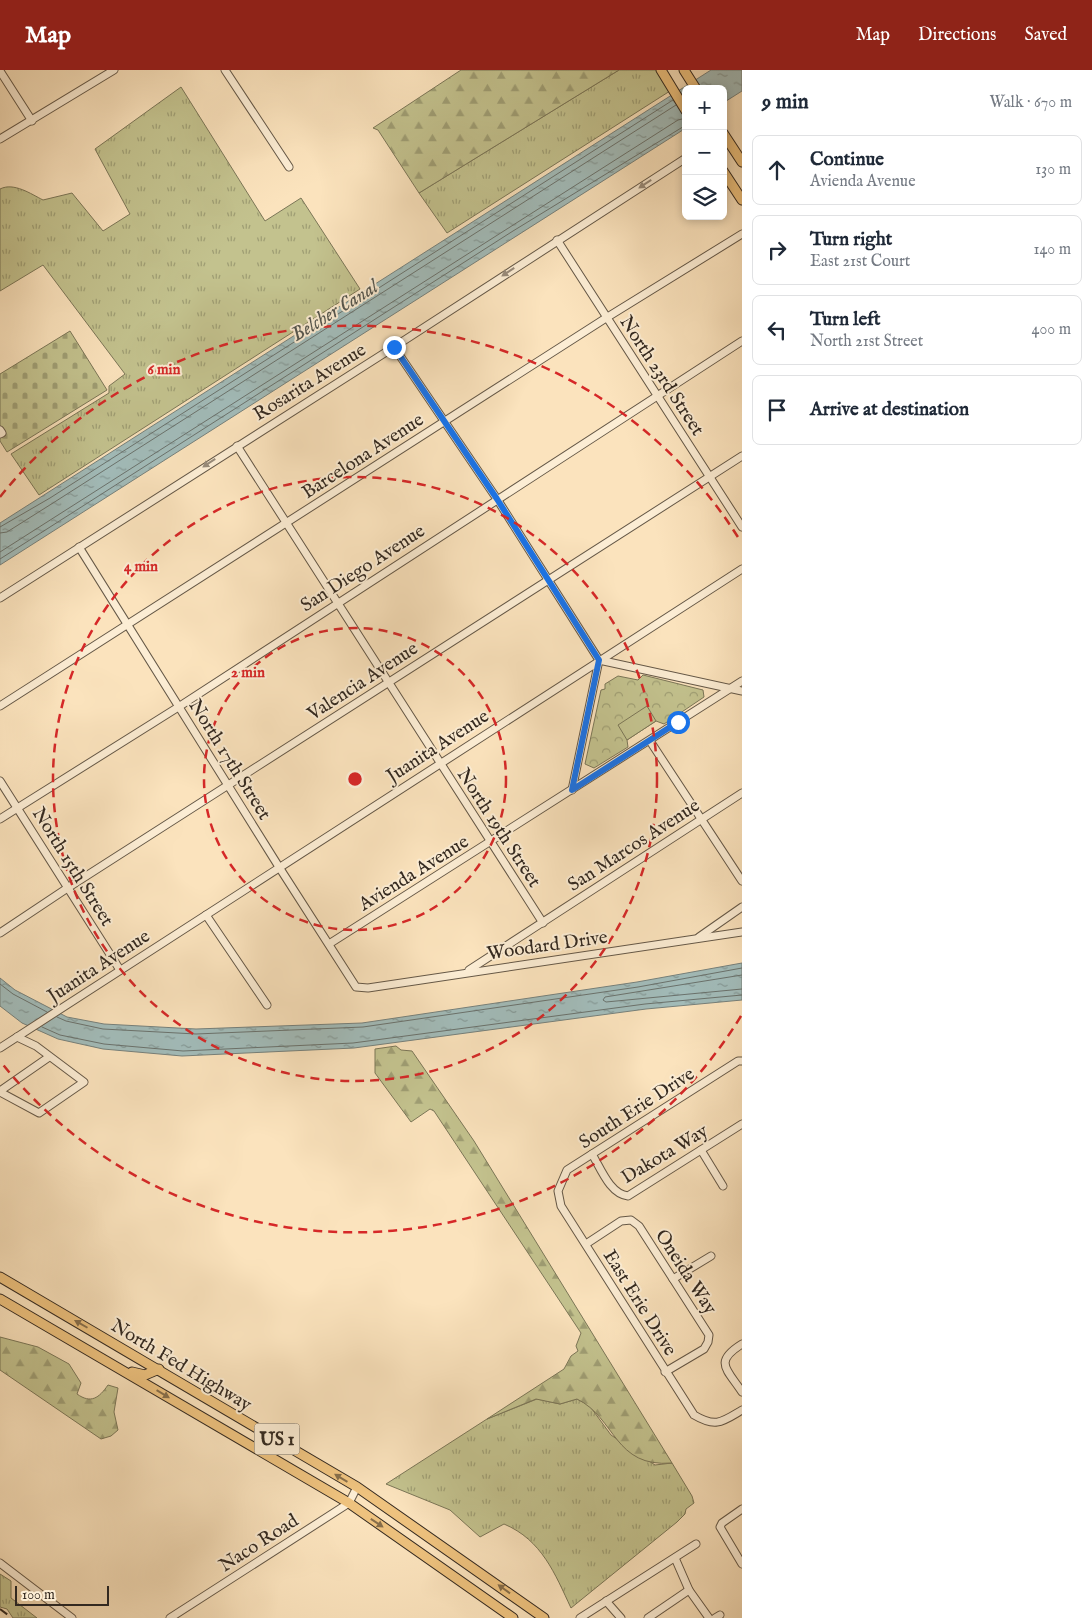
<!DOCTYPE html>
<meta charset="utf-8">
<style>
body{margin:0;font-family:"IM FELL English",serif;background:#f6f6f7;color:#1f2937}
.controls{position:absolute;right:15px;top:15px;display:grid;overflow:hidden;border-radius:8px;box-shadow:0 2px 8px #0003}
.controls button{width:45px;height:45px;display:grid;place-items:center;padding:0;border:0;border-bottom:1px solid #e0e1e3;background:#fff;color:#1f2937;font:25px sans-serif}
.scale{position:absolute;left:15px;bottom:12px;width:94px;box-sizing:border-box;padding-left:5px;border:2px solid #332920;border-top:0;font-size:14px;line-height:18px;white-space:nowrap;color:#332920;-webkit-text-stroke:4px #fcedd4;paint-order:stroke}
.stop{position:absolute;width:15px;height:15px;margin:-11px;border:4px solid #1a73e8;border-radius:50%;background:#fff}
.stop.end{background:#1a73e8;border-color:#fff;box-shadow:0 1px 5px #0008}
.list{margin:0;padding:0;list-style:none}
h2{display:flex;justify-content:space-between;align-items:center;height:65px;margin:0;padding:0 20px;font-size:21px}
h2 small{font-size:16px;font-weight:400;color:#747a83}
.list li{display:grid;grid-template-columns:32px 1fr auto;gap:15px;align-items:center;box-sizing:border-box;height:70px;margin:0 10px 10px;padding:0 10px;border:1px solid #e0e1e3;border-radius:8px}
.list b{display:block;font-size:19px;white-space:nowrap}
.list p{margin:0;font-size:16px;white-space:nowrap;color:#747a83}
.list em{font-size:16px;font-style:normal;color:#747a83}
.icon{flex:none;width:28px;height:28px;fill:none;stroke:currentColor;stroke-width:2;stroke-linecap:round;stroke-linejoin:round}
.map{position:relative;flex:none;width:742px;height:1548px;overflow:hidden}
header{display:flex;align-items:center;gap:30px;box-sizing:border-box;height:70px;padding:0 25px;background:#8f2418;color:#fff}
header strong{font-size:24px}
nav{display:flex;gap:28px;margin-inline-start:auto;font-size:18px}
main{display:flex}
aside{flex:1;background:#fff}
.map>svg:first-child{display:block}
.grass{fill:url(#grass-tufts);stroke:#7b7657}
.forest{fill:url(#forest-firs);stroke:#7b7657}
.cemetery{fill:url(#cemetery-stones);stroke:#7b7657}
.park{fill:url(#park-crowns);stroke:#7b7657}
.pitch{fill:#c3c28e;stroke:#7b7657}
.water{fill:url(#water-ripples);stroke:#76817c}
.lines{fill:none;stroke-linecap:round;stroke-linejoin:round}
.shore{stroke:#6a726d;stroke-width:1}
.minor-casing{stroke:#655847;stroke-width:9}
.major-casing{stroke:#332920;stroke-width:11}
.minor{stroke:#fcedd4;stroke-width:7}
.major{stroke:#eec27e;stroke-width:9}
.rail{stroke:#332920;stroke-width:2;stroke-dasharray:9 9;stroke-linecap:butt}
.oneway{fill:#988b7a}
.oneway2{fill:#876e4a}
.route{stroke:#1a73e8;stroke-width:6}
.ring{fill:none;stroke:#d62828;stroke-width:2.5;stroke-dasharray:9 6}
.labels{text-anchor:middle;stroke-width:4;stroke-linejoin:round;paint-order:stroke}
.shield{fill:#fcedd4;stroke:#6f6456;stroke-width:1}
.shield-label{font-size:18px;font-weight:bold;fill:#332920}
.street-label{font-size:19px;fill:#332920;stroke:#fcedd4}
.water-label{font-size:20px;font-style:italic;fill:#54554e;stroke:#fcedd4}
.centre{fill:#d62828;stroke:#fcedd4;stroke-width:2.5}
.ring-label{font-size:15px;text-anchor:middle;font-weight:bold;fill:#d62828;stroke:#fcedd4;stroke-width:4;stroke-linejoin:round;paint-order:stroke}
</style>
<header>
<strong>Map</strong>
<nav><a>Map</a><a>Directions</a><a>Saved</a></nav>
</header>
<main>
<div class="map">
<svg width="742" height="1548" viewBox="0 0 742 1548">
<defs>
<pattern id="grass-tufts" width="24" height="20" patternUnits="userSpaceOnUse" patternTransform="scale(1.25)"><rect width="24" height="20" fill="#c3c28e"/><path d="M3 7l-1-3M5 7V3M7 7l1-3M15 17l-1-3M17 17v-4M19 17l1-3" fill="none" stroke="#9f9e74"/></pattern>
<pattern id="forest-firs" width="22" height="20" patternUnits="userSpaceOnUse" patternTransform="scale(1.25)"><rect width="22" height="20" fill="#c3c28e"/><path d="M5 1l3.5 6h-7zM16 11l3.5 6h-7z" fill="#9f9e74"/></pattern>
<pattern id="cemetery-stones" width="16" height="16" patternUnits="userSpaceOnUse" patternTransform="scale(1.25)"><rect width="16" height="16" fill="#c3c28e"/><path d="M2 7V4a2 2 0 0 1 4 0v3zM10 15v-3a2 2 0 0 1 4 0v3z" fill="#9f9e74"/></pattern>
<pattern id="park-crowns" width="20" height="18" patternUnits="userSpaceOnUse" patternTransform="scale(1.25)"><rect width="20" height="18" fill="#c3c28e"/><path d="M2 6a3 3 0 1 1 6 0M12 15a3 3 0 1 1 6 0" fill="none" stroke="#9f9e74"/></pattern>
<pattern id="water-ripples" width="26" height="14" patternUnits="userSpaceOnUse" patternTransform="scale(1.25)"><rect width="26" height="14" fill="#a2bcba"/><path d="M2 4q2-2 4 0t4 0M15 11q2-2 4 0t4 0" fill="none" stroke="#859997"/></pattern>
</defs>
<rect width="100%" height="100%" fill="#fbe3bd"/>
<filter id="stains"><feTurbulence type="fractalNoise" baseFrequency=".004" numOctaves="4"/><feColorMatrix values="0 0 0 0 .2 0 0 0 0 .09 0 0 0 0 .02 0 0 0 .5 -.17"/></filter>
<radialGradient id="worn" r=".72"><stop offset=".6" stop-color="#630" stop-opacity="0"/><stop offset="1" stop-color="#630" stop-opacity=".3"/></radialGradient>
<g class="grass">
<polygon points="619,0 657,0 670,21 447,163 419,123"/>
<path d="M181 17 265 151 301 128 360 219 39 425 11 384 109 323V316L125 304 43 195 0 221V119C14 112 31 124 43 130L72 123 103 161 130 144 95 79Z"/>
<path d="M537 1329 560 1334 577 1329 589 1335 611 1365 655 1395 672 1393 692 1426 694 1433 686 1439 685 1444 677 1452 571 1538C555 1504 542 1470 504 1454L480 1467 450 1440 386 1414 487 1349Z"/>
<polygon points="0,1504 11,1511 11,1528 37,1548 13,1548 7,1539 0,1537"/>
</g>
<g class="forest">
<polygon points="461,0 619,0 419,123 378,60 373,58"/>
<path d="M396 976 401 980 412 981 474 1071 672 1393C614 1398 616 1348 577 1329L560 1334 536 1329 487 1349 564 1299 571 1286 578 1281 576 1276 581 1263 434 1041 430 1039 411 1052 375 1003V979Z"/>
<path d="M0 1267 38 1277 69 1294 81 1313 77 1324C91 1334 99 1328 108 1315L118 1318 114 1342 118 1360 111 1366 101 1369 0 1300Z"/>
</g>
<polygon class="cemetery" points="70,261 107,320 7,382 0,371 0,304"/>
<polygon class="park" points="643,605 703,620 704,627 664,654 656,651 627,670 628,677 594,698 585,694 601,620 605,619 605,614 618,606 638,610"/>
<polygon class="pitch" points="647,636 656,651 627,670 618,655"/>
<g class="water">
<polygon points="711,0 742,0 742,21 723,33 723,19 686,19 686,58 0,495 0,453"/>
<polygon points="742,893 742,930 646,939 354,978 182,986 103,979 58,969 22,953 0,936 0,908 15,920 67,947 104,954 196,959 362,953 637,912"/>
</g>
<g class="lines">
<g class="shore">
<polyline points="0,457 50,428 673,30"/>
<polyline points="0,463 7,462 53,433 676,35"/>
<polyline points="0,482 678,50 686,48"/>
<polyline points="0,489 513,161 686,55"/>
<polyline points="742,905 605,927 603,930 606,932 742,919"/>
<polyline points="0,914 13,924 47,942"/>
<polyline points="57,947 66,951 103,959 196,964 363,957 638,917 742,898"/>
<polyline points="42,957 60,965 104,974 183,981 353,973 645,934 742,925"/>
</g>
<defs>
<g id="minor">
<polyline points="225,0 289,97"/>
<polyline points="0,1 32,51"/>
<polyline points="0,69 114,0"/>
<polyline points="557,170 742,457"/>
<polyline points="394,277 497,429 599,590"/>
<polyline points="0,360 2,363 0,364"/>
<polyline points="237,376 543,853"/>
<polyline points="79,477 279,797 356,917 368,918 742,862"/>
<polyline points="0,528 394,277 686,88"/>
<polyline points="599,590 742,621"/>
<polyline points="0,636 606,248 742,164"/>
<polyline points="650,671 742,811"/>
<polyline points="0,711 120,900"/>
<polyline points="572,720 599,590"/>
<polyline points="0,749 180,636 742,271"/>
<polyline points="206,845 267,935"/>
<polyline points="0,863 69,817 742,386"/>
<polyline points="699,867 742,837"/>
<polyline points="329,874 742,611"/>
<polyline points="469,900 742,723"/>
<polyline points="0,978 742,499"/>
<path d="M742 991H738L567 1100 558 1121 561 1136 694 1345C716 1358 722 1352 742 1340"/>
<polyline points="0,1021 49,987"/>
<polyline points="0,1022 39,1043 84,1012 36,976 17,967"/>
<polyline points="701,1080 723,1116"/>
<path d="M592 1084C601 1099 610 1124 628 1126L742 1054"/>
<polyline points="586,1174 621,1151 631,1150 639,1156 709,1265 708,1272 704,1279 665,1302"/>
<polyline points="673,1209 711,1186"/>
<path d="M742 1274C713 1292 727 1299 742 1322"/>
<polyline points="742,1439 722,1453 720,1457 742,1494"/>
<polyline points="675,1488 689,1520 709,1548"/>
<polyline points="0,1493 72,1548"/>
<polyline points="606,1531 621,1548"/>
<polyline points="170,1548 349,1433 357,1417"/>
<polyline points="580,1548 696,1474"/>
<polyline points="648,1548 689,1520"/>
<polyline points="715,1548 720,1545"/>
</g>
<g id="major">
<polyline points="661,0 686,41"/>
<polyline points="684,0 696,19"/>
<polyline points="723,63 742,92"/>
<polyline points="723,101 742,130"/>
<polyline points="0,1207 357,1417 544,1548"/>
<polyline points="0,1229 349,1433 513,1548"/>
<polyline points="132,1302 145,1305 159,1299"/>
</g>
</defs>
<use href="#minor" class="minor-casing"/>
<use href="#major" class="major-casing"/>
<use href="#minor" class="minor"/>
<use href="#major" class="major"/>
<polyline class="rail" points="0,1539 12,1548"/>
</g>
<defs><path id="oneway-solid" d="M-6-.8H1V-3.2L6.5 0L1 3.2V.8H-6Z" transform="scale(1.25)"/></defs>
<g class="oneway">
<use href="#oneway-solid" transform="translate(645 114) rotate(147)"/>
<use href="#oneway-solid" transform="translate(508 202) rotate(147)"/>
<use href="#oneway-solid" transform="translate(209 393) rotate(147)"/>
</g>
<g class="oneway2">
<use href="#oneway-solid" transform="translate(81 1254) rotate(-150)"/>
<use href="#oneway-solid" transform="translate(163 1324) rotate(31)"/>
<use href="#oneway-solid" transform="translate(341 1408) rotate(-149)"/>
<use href="#oneway-solid" transform="translate(377 1453) rotate(34)"/>
<use href="#oneway-solid" transform="translate(504 1519) rotate(-144)"/>
</g>
<g class="lines">
<polyline class="route" points="394,277 497,429 599,590 572,720 678,652"/>
</g>
<g class="ring">
<circle cx="355" cy="709" r="151"/>
<circle cx="355" cy="709" r="302"/>
<path d="M741 946A453 453 0 0 1 0 991M0 427A453 453 0 0 1 741 472"/>
</g>
<g class="labels">
<rect class="shield" x="254.5" y="1353.5" width="45" height="31" rx="4"/>
<g class="shield-label">
<text x="277" y="1375">US 1</text>
</g>
<g class="street-label">
<text transform="translate(663 305) rotate(57)" y="7">North 23rd Street</text>
<text transform="translate(309 311) rotate(-32)" y="7">Rosarita Avenue</text>
<text transform="translate(362 385) rotate(-33)" y="7">Barcelona Avenue</text>
<text transform="translate(362 497) rotate(-33)" y="7">San Diego Avenue</text>
<text transform="translate(362 610) rotate(-33)" y="7">Valencia Avenue</text>
<text transform="translate(437 675) rotate(-33)" y="7">Juanita Avenue</text>
<text transform="translate(231 689) rotate(58)" y="7">North 17th Street</text>
<text transform="translate(500 757) rotate(57)" y="7">North 19th Street</text>
<text transform="translate(633 774) rotate(-33)" y="7">San Marcos Avenue</text>
<text transform="translate(74 796) rotate(58)" y="7">North 15th Street</text>
<text transform="translate(413 802) rotate(-32)" y="7">Avienda Avenue</text>
<text transform="translate(547 874) rotate(-8)" y="7">Woodard Drive</text>
<text transform="translate(98 895) rotate(-33)" y="7">Juanita Avenue</text>
<text transform="translate(636 1037) rotate(-33)" y="7">South Erie Drive</text>
<text transform="translate(664 1083) rotate(-31)" y="7">Dakota Way</text>
<text transform="translate(687 1201) rotate(57)" y="7">Oneida Way</text>
<text transform="translate(641 1232) rotate(58)" y="7">East Erie Drive</text>
<text transform="translate(182 1294) rotate(31)" y="7">North Fed Highway</text>
<text transform="translate(258 1472) rotate(-33)" y="7">Naco Road</text>
</g>
<g class="water-label">
<text transform="translate(334 240) rotate(-32)" y="7">Belcher Canal</text>
</g>
</g>
<circle cx="355" cy="709" r="8" class="centre"/>
<g class="ring-label">
<text x="164" y="304">6 min</text>
<text x="141" y="501">4 min</text>
<text x="248" y="607">2 min</text>
</g>
<rect width="100%" height="100%" filter="url(#stains)"/>
<rect width="100%" height="100%" fill="url(#worn)"/>
</svg>
<div class="controls">
<button>+</button>
<button>−</button>
<button><svg class="icon" aria-label="layers" viewBox="0 0 24 24"><path d="M12 4l9 5-9 5-9-5zM3 14l9 5 9-5"/></svg></button>
</div>
<div class="scale">100 m</div>
<div class="stop" style="left:678px;top:652px"></div>
<div class="stop end" style="left:394px;top:277px"></div>
</div>
<aside>
<h2>9 min<small>Walk · 670 m</small></h2>
<ul class="list">
<li><svg class="icon" aria-label="ahead" viewBox="0 0 24 24"><path d="M12 20V5M6 11l6-6 6 6"/></svg><div><b>Continue</b><p>Avienda Avenue</p></div><em>130 m</em></li>
<li><svg class="icon" aria-label="right" viewBox="0 0 24 24"><path d="M7 20v-9h11M14 6l5 5-5 5"/></svg><div><b>Turn right</b><p>East 21st Court</p></div><em>140 m</em></li>
<li><svg class="icon" aria-label="left" viewBox="0 0 24 24"><path d="M17 20v-9H6M10 6l-5 5 5 5"/></svg><div><b>Turn left</b><p>North 21st Street</p></div><em>400 m</em></li>
<li><svg class="icon" aria-label="arrive" viewBox="0 0 24 24"><path d="M6 21V4h12l-3 4 3 4H6"/></svg><div><b>Arrive at destination</b></div></li>
</ul>
</aside>
</main>
